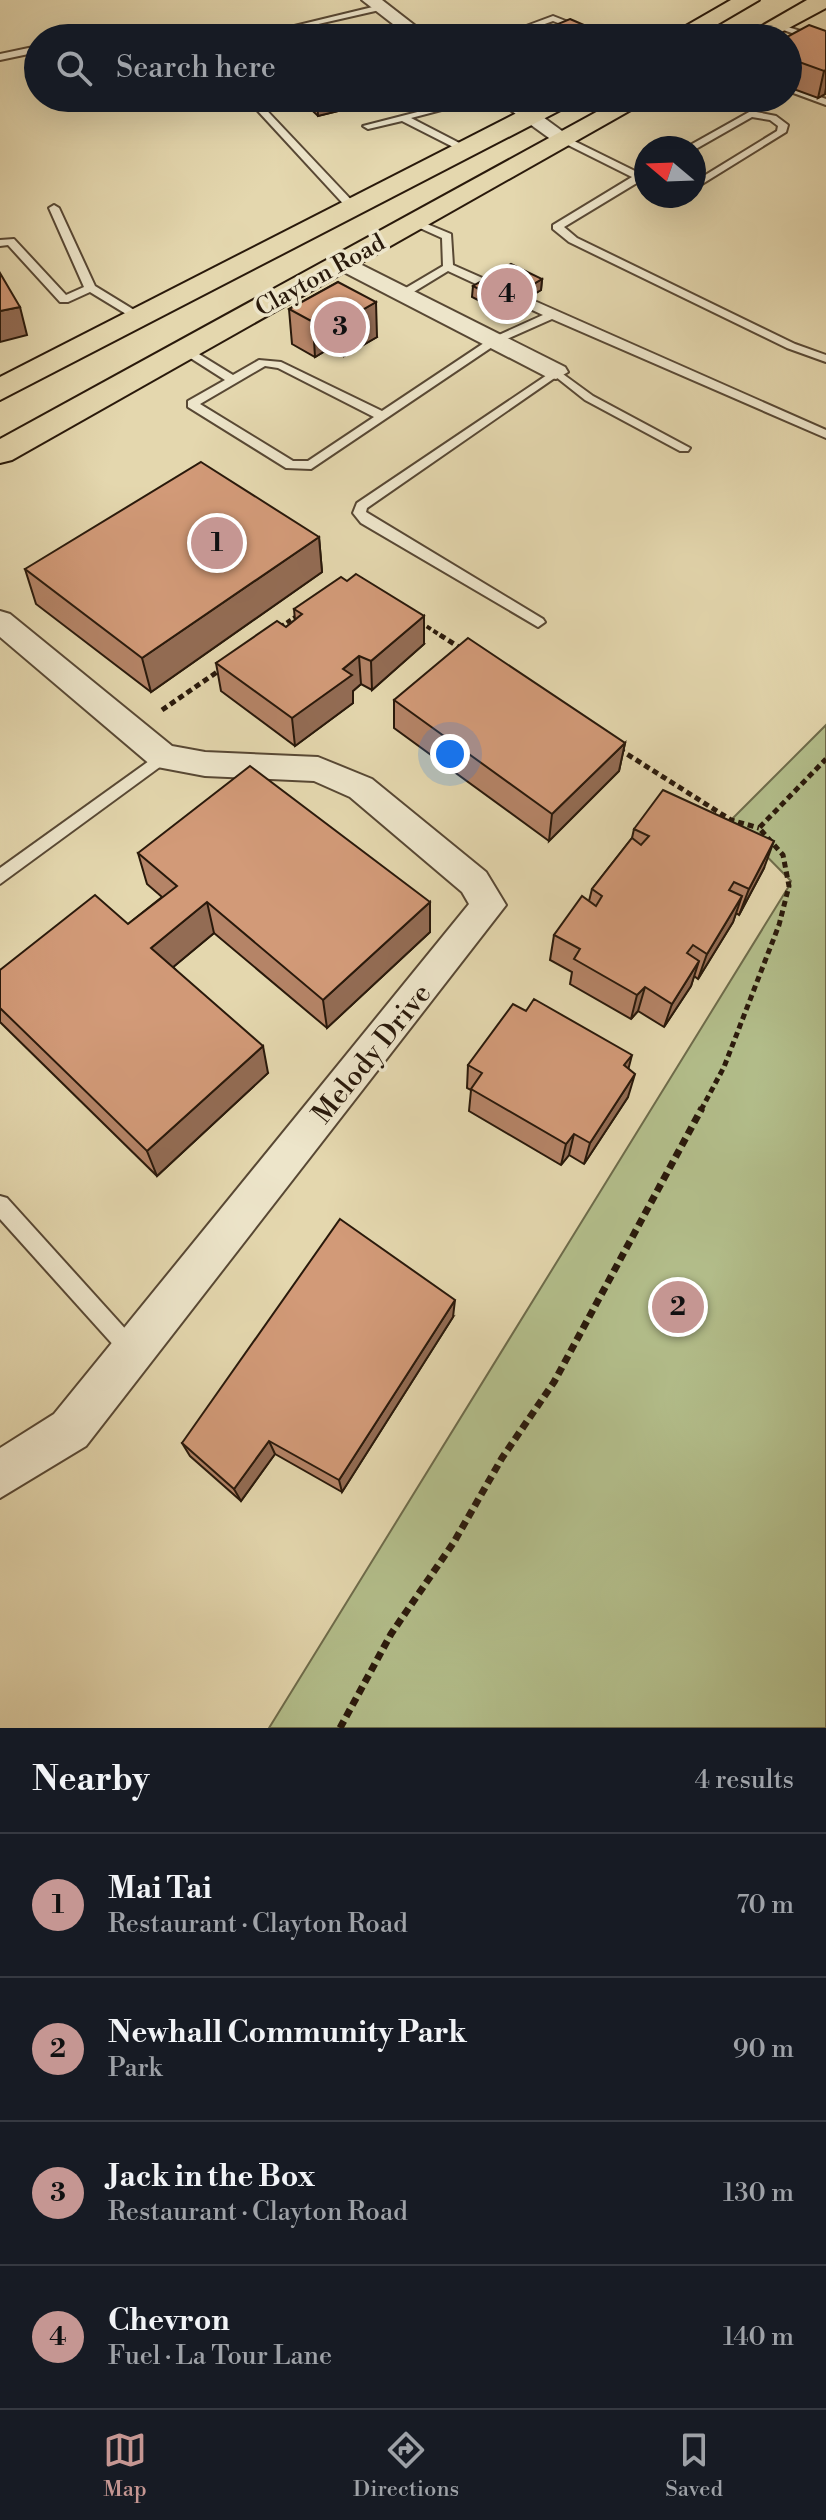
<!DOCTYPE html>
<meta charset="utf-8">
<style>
body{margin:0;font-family:"Libre Bodoni",serif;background:#242831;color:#f1f3f6}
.compass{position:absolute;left:634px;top:136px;width:72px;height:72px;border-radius:50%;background:#171b24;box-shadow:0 8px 32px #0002;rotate:289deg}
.you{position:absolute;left:450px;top:754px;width:28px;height:28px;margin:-20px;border:6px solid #fff;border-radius:50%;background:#1a73e8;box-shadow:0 0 0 12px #1a73e833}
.badge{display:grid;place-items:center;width:52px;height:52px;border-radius:50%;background:#c59692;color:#111;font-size:26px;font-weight:700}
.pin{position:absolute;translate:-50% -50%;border:4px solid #fff;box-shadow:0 2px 8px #0006}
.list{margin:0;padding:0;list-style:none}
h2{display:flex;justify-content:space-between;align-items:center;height:104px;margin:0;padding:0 32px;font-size:34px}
h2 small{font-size:26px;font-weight:400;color:#9ea1a6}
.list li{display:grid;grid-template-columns:52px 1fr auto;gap:24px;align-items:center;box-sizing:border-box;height:144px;padding:0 32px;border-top:2px solid #363941}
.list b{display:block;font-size:30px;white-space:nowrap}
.list p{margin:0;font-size:26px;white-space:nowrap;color:#9ea1a6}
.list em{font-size:26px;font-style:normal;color:#9ea1a6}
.icon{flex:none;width:44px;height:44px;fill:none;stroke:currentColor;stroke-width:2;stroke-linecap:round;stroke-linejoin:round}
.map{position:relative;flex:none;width:826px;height:1728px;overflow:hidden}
.search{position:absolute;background:#171b24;box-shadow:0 8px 32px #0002;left:24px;right:24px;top:24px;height:88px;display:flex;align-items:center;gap:20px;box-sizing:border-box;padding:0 28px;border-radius:44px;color:#9ea1a6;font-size:30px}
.sheet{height:680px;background:#171b24}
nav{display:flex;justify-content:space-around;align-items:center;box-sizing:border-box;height:112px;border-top:2px solid #363941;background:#171b24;font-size:22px;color:#9ea1a6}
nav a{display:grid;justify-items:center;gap:4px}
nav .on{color:#c59692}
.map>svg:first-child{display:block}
.green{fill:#b3be8b;stroke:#6e6c4b;stroke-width:2}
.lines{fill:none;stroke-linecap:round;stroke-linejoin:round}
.lane-casing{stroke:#584834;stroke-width:4}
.street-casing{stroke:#584834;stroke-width:4}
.primary-casing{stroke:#29190b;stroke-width:4}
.path-far2{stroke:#29190b;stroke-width:4;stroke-dasharray:5 3;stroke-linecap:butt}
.path-far1{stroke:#29190b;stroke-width:5;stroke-dasharray:6 4;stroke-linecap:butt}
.path{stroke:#29190b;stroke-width:7;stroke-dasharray:8 5;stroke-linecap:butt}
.lane{fill:#ede5ca;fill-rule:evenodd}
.street{fill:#ede5ca;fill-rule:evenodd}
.primary{fill:#e4d7ae;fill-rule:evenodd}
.wall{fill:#b58467;stroke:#29190b;stroke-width:2}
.shaded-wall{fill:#936c54;stroke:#29190b;stroke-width:2}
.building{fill:#d29a78;stroke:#29190b;stroke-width:2}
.labels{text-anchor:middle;stroke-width:7;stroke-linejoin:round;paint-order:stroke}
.far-street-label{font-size:24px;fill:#29190b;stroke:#ede5ca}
.street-label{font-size:28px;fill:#29190b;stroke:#ede5ca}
</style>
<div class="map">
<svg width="826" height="1728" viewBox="0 0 826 1728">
<rect width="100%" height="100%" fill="#e4d7ae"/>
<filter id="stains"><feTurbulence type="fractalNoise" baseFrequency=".0025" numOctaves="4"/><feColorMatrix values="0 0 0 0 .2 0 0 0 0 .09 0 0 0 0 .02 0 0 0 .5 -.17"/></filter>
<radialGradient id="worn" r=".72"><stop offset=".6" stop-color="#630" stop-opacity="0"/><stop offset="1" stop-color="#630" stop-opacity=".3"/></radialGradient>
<polygon class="green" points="826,725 826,1728 269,1728 789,886 791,881 731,820"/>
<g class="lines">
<defs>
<g id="lane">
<polygon points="381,5 384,9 292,30 301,38 292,38 282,29"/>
<polygon points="553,16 609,38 597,38 553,21 506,38 494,38"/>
<polygon points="775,23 826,39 826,45 775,27"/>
<polygon points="38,46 38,52 0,60 0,54"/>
<polygon points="788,85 826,99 826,105 788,91"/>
<polygon points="163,98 172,98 173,99 168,102"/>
<polygon points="246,98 255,98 357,206 357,210 349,210"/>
<polygon points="472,98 487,98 411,118 469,148 469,152 463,152 402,121 368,129 363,126"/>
<polygon points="751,111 776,116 788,125 786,132 694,189 694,182 777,131 778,126 770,120 752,117 694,150 685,148"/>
<polygon points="560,137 566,137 639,173 646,170 646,183 640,181 564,227 577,238 795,344 826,355 826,362 787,348 569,242 553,229 553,225 632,177 560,141"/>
<polygon points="54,205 59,208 95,286 144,316 144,320 136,320 90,292 68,302 60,302 8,245 0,246 0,240 14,239 66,295 84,287 49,208"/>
<path d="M415 219 451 234 453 265 826 430V438L552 319 498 343 311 469 286 468 188 407V401L225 380 181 352V348H189L233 375 259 360 281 362 382 411 490 339 543 315 448 271 407 296H399V292L443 266 442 238 411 224V220ZM265 366 278 368 374 417 308 461H293L200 404Z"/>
<polygon points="556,369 593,396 690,448 688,451 680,451 585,400 556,377 367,508 366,512 543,619 545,622 538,627 361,523 353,513 357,503"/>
<polygon points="163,751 168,753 171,757 168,761 0,884 0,868"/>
<polygon points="0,1196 7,1198 139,1344 142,1351 139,1358 132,1361 125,1358 0,1219"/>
</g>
<g id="street">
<polygon points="362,0 382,0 431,38 411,38"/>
<polygon points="494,98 517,98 573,139 570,143 556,143"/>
<polygon points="342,255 565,367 568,372 556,379 547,377 334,267 331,262"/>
<polygon points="0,611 10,614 172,746 205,752 318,757 372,779 486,872 506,905 86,1446 0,1498 0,1448 54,1414 469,904 462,892 350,797 314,781 205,776 152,766 0,637"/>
</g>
<g id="primary">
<polygon points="731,0 759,0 694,38 665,38"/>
<polygon points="807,0 826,0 826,8 770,38 741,38"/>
<polygon points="546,98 577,98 574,103 0,400 0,377"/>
<polygon points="622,98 652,98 12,460 0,463 0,439"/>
</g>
</defs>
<use href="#lane" class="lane-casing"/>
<use href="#street" class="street-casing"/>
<use href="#primary" class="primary-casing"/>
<g class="path-far2">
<polyline points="420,622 443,637"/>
<polyline points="280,627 298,615"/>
</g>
<g class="path-far1">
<polyline points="440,635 462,649"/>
<polyline points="162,710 220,670"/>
<polyline points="619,749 731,820 759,828"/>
<polyline points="701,1110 724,1067 779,925 789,886 783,855 759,828 826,759"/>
</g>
<polyline class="path" points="340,1728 391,1634 454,1542 502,1458 554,1382 702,1108"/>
<use href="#lane" class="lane"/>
<use href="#street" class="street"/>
<use href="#primary" class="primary"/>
</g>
<g class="wall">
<polygon points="826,31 826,94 825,94 818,98 788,87 788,38"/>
<polygon points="299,98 391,98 318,116"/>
<polygon points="542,279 541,290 503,313 472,297 473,286"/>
<polygon points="338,282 377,337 344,356 330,348 315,357 292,344 289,309"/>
<polygon points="319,537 322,572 151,692 36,604 25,569"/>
<polygon points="294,609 424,644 372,690 361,684 353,691 353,703 295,746 221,691 216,663 286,627 295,620"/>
<polygon points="394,700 625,743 619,771 549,841 394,728"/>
<polygon points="634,829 764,868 739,915 736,913 733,922 698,979 694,976 691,986 664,1027 638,1011 631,1019 570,984 572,972 550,960 554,935 589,901 592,889 632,838"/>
<polygon points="138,853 430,902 430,932 327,1028 214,933 173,967 268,1073 157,1176 0,1022 0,970 128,924 162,897 147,884"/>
<polygon points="468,1065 628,1069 628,1097 584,1164 569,1155 561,1165 469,1111 471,1090 467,1088"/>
<polygon points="453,1317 342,1492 275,1454 241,1501 190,1456 182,1443"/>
</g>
<g class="shaded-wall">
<polygon points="826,70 826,88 825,94 818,98 824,71"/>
<polygon points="317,98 391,98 318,116"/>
<polygon points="542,279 541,290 503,313 503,302"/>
<polygon points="376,302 377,337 344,356 343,321"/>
<polygon points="20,307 27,335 0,342 0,311"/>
<polygon points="328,313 330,348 315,357 313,322"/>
<polygon points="319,537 322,572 151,692 142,658"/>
<polygon points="424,616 424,644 372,690 371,661"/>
<polygon points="359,656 361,684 353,691 353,703 295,746 292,718 343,669"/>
<polygon points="625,743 619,771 549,841 552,814"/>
<polygon points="774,841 764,868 739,915 749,889"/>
<polygon points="742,896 733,922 698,979 707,954"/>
<polygon points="207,902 214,933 160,978 151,948"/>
<polygon points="430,902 430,932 327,1028 323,1000"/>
<polygon points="699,961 691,986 664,1027 672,1004"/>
<polygon points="645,987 638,1011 631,1019 637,995"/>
<polygon points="263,1046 268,1073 157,1176 147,1151"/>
<polygon points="632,1055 626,1078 624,1065"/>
<polygon points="635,1074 628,1097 584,1164 590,1143"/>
<polygon points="574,1134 569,1155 561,1165 566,1144"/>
<polygon points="455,1300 453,1317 342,1492 339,1480"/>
<polygon points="269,1441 275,1454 241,1501 234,1489"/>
</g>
<g class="building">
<polygon points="570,19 614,38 542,38 560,29 553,26"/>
<polygon points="809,25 826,31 826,70 824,71 788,58 788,38 785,38"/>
<polygon points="511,264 542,279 503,302 473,286"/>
<polygon points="0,273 20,307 0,311"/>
<polygon points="338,282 376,302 343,321 328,313 313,322 289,309"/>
<polygon points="201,462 319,537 142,658 25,569"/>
<polygon points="356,574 424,616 371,661 359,656 343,669 352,675 292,718 216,663 277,621 286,627 302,614 294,609 341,577 347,581"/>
<polygon points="468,638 625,743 552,814 394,700"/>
<polygon points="250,766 430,902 323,1000 207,902 151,948 263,1046 147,1151 0,1008 0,970 95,895 128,924 177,886 138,853"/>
<polygon points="663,790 774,841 749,889 734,882 729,890 742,896 707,954 693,945 687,953 699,961 672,1004 645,987 637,995 574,959 580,949 554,935 582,896 596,906 602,896 592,889 632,838 641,845 649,836 634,829"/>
<polygon points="534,999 632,1055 624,1065 635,1074 590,1143 574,1134 566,1144 471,1089 482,1073 468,1065 513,1004 526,1011"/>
<polygon points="340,1219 455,1300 339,1480 269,1441 234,1489 182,1443"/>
</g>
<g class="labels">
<g class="far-street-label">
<text transform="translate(320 275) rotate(-29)" y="8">Clayton Road</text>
</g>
<g class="street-label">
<text transform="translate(371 1053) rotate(-51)" y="10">Melody Drive</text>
</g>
</g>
<rect width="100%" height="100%" filter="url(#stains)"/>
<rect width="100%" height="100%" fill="url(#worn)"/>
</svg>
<svg class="compass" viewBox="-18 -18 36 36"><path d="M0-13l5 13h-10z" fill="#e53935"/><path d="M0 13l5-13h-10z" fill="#9ea1a6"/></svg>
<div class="you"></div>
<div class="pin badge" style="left:217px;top:543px">1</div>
<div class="pin badge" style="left:678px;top:1307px">2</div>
<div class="pin badge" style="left:340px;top:327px">3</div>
<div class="pin badge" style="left:507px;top:294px">4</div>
<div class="search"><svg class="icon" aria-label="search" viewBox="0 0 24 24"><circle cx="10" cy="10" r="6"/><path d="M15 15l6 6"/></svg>Search here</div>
</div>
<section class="sheet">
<h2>Nearby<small>4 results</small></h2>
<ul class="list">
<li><span class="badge">1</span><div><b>Mai Tai</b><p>Restaurant · Clayton Road</p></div><em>70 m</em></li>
<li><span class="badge">2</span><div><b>Newhall Community Park</b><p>Park</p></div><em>90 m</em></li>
<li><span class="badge">3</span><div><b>Jack in the Box</b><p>Restaurant · Clayton Road</p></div><em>130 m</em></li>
<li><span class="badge">4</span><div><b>Chevron</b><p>Fuel · La Tour Lane</p></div><em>140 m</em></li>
</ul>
</section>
<nav>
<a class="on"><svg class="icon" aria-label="map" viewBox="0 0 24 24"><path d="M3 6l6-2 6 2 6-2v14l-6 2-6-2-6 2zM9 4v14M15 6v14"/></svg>Map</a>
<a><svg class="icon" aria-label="directions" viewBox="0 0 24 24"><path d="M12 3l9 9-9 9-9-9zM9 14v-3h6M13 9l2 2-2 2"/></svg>Directions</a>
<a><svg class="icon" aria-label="saved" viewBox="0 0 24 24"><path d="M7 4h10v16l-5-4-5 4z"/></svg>Saved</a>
</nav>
